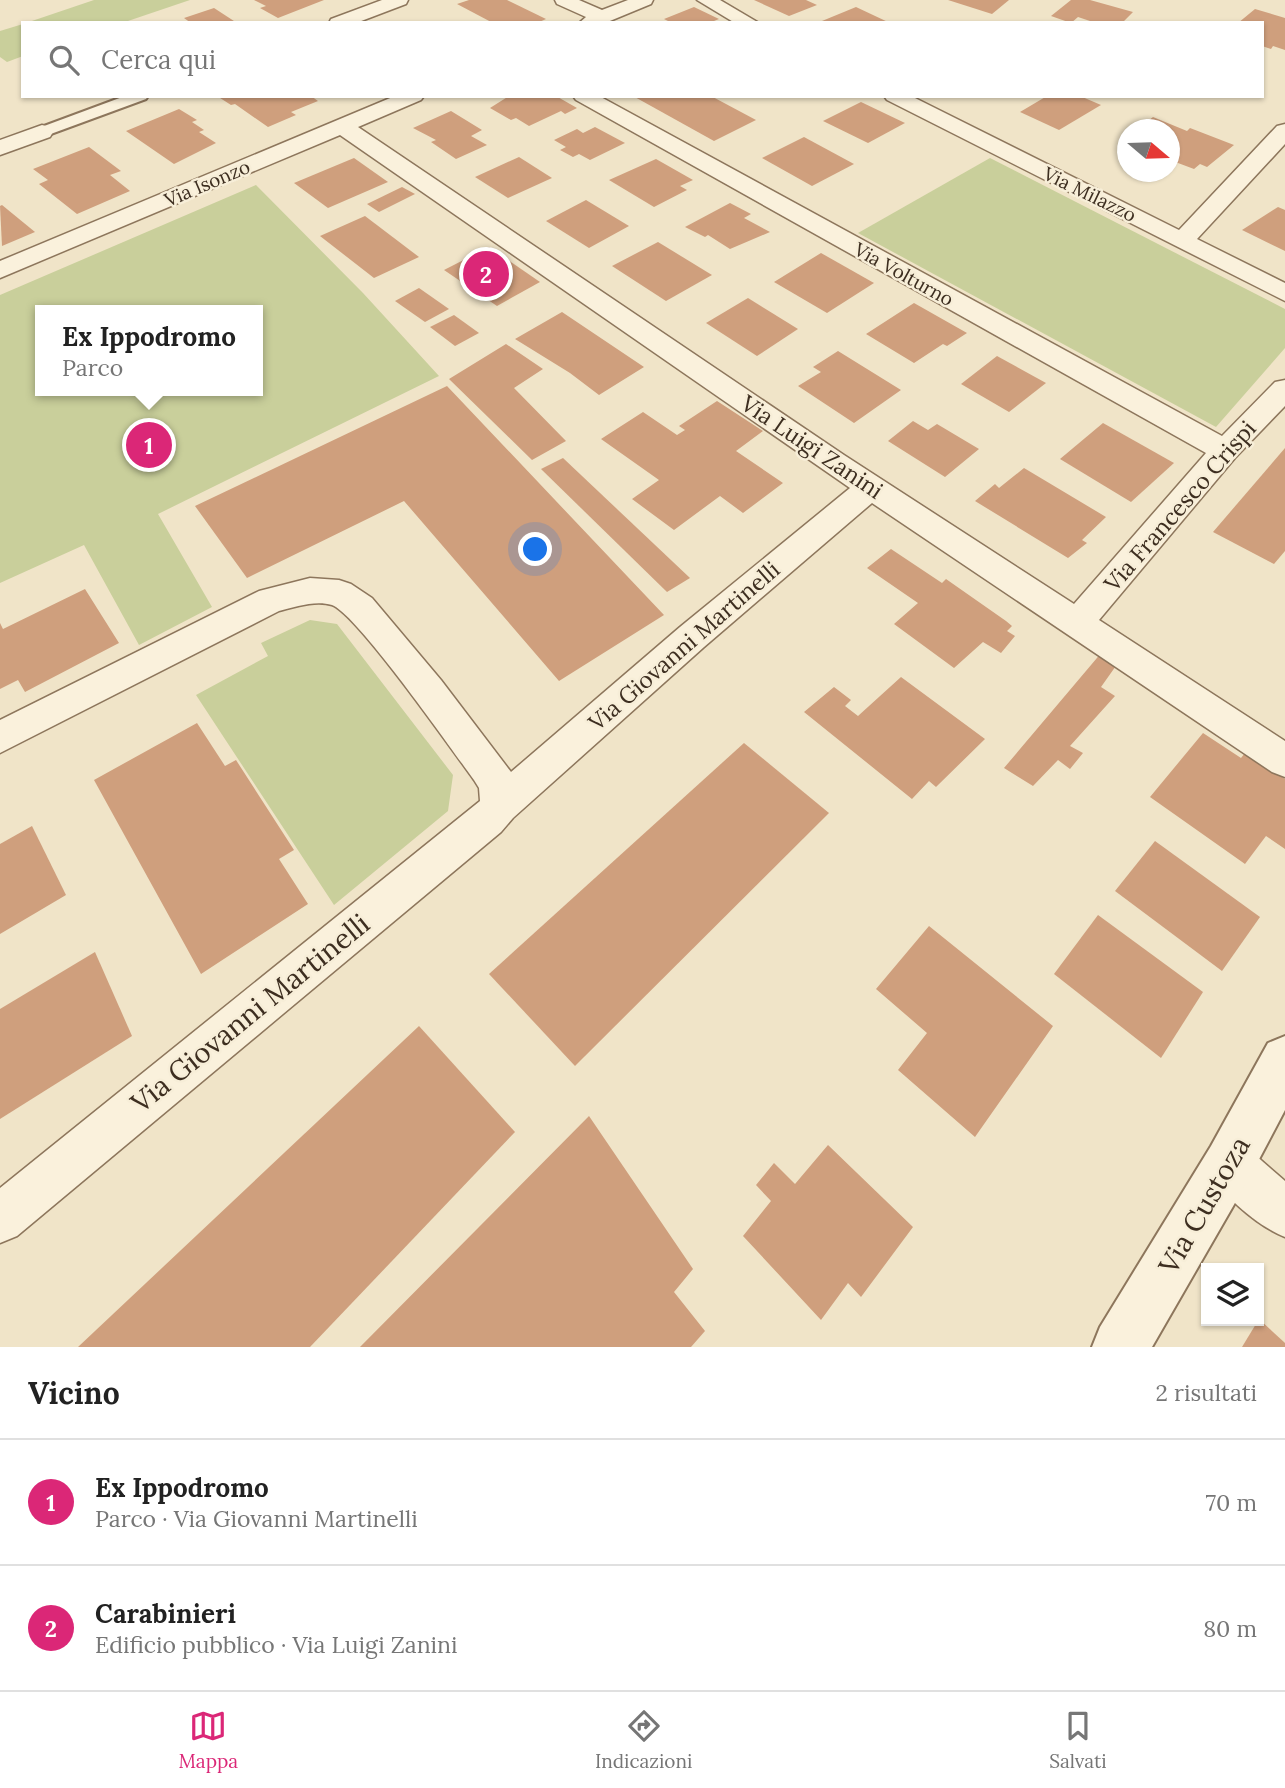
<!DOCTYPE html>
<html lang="it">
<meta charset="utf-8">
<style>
body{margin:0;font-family:Lora,serif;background:#f2f2f2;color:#222}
.controls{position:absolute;right:21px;bottom:21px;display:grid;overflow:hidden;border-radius:0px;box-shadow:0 2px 5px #0004}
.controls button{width:63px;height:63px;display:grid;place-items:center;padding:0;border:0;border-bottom:2px solid #e0e0e0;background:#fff;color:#222;font:35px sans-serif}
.compass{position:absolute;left:1117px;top:119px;width:63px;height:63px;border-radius:50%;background:#fff;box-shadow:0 2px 5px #0004;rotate:109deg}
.you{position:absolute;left:536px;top:550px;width:24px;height:24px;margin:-18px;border:5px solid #fff;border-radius:50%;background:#1a73e8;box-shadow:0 0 0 10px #1a73e833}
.badge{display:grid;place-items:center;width:46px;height:46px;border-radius:50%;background:#db2777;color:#fff;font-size:23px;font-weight:700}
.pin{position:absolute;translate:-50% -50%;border:4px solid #fff;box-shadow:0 2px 7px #0006}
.popup{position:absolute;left:35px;top:305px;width:228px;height:91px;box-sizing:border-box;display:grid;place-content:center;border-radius:0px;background:#fff;filter:drop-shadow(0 2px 5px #0005);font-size:23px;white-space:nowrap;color:#767676}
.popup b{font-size:26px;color:#222}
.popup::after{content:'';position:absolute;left:50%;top:100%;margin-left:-14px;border:14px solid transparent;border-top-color:#fff}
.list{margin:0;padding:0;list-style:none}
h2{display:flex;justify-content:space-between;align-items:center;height:91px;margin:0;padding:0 28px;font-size:30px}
h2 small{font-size:23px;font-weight:400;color:#767676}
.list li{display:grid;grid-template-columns:46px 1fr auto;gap:21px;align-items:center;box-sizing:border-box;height:126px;padding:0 28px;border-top:2px solid #e0e0e0}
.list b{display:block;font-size:26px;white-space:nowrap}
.list p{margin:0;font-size:23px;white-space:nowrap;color:#767676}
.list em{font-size:23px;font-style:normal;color:#767676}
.icon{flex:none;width:38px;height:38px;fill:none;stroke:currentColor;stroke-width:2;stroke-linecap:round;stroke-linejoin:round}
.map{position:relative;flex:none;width:1285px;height:1347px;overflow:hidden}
.search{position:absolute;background:#fff;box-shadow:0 2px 5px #0004;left:21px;right:21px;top:21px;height:77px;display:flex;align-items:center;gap:18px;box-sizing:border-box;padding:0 24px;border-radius:0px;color:#767676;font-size:26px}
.sheet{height:343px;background:#fff}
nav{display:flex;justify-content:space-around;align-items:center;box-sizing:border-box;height:98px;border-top:2px solid #e0e0e0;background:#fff;font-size:19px;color:#767676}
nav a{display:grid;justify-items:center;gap:4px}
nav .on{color:#db2777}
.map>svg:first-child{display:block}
.green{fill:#c9cf9b;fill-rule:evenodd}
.building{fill:#cf9f7d}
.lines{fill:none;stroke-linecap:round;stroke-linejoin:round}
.pedestrian-casing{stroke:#8d765c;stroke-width:4}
.minor-casing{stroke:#8d765c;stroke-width:3}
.tertiary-casing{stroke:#8d765c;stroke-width:4}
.pedestrian{fill:#faf1dc;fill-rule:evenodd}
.minor{fill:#faf1dc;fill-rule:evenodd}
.tertiary{fill:#faf1dc;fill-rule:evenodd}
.labels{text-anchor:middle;stroke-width:5;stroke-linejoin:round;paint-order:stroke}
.far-street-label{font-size:19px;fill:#3d2e20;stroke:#f7eed8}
.street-label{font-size:23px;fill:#3d2e20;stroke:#f7eed8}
.near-street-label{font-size:28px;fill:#3d2e20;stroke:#f7eed8}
</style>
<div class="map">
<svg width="1285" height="1347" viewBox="0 0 1285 1347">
<rect width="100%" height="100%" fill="#f0e4c8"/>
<g class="green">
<polygon points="94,0 190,0 122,23 26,23"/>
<polygon points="23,24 23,56 7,62 0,57 0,31"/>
<polygon points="990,158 1285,309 1285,348 1216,427 858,233"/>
<path d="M256 185 363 293 439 376 158 514 212 607 139 645 84 545 0 583V295ZM258 310V391H40V310Z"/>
<polygon points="310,620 337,624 453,775 448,811 334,905 196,695 268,656 261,643"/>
</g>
<g class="building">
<polygon points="254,0 324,0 278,18 260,8 266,6"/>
<polygon points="469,0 507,0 546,19 537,23 493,23 457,4"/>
<polygon points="754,0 806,0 817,5 789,16"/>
<polygon points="948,0 1009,0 992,14"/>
<polygon points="1071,0 1090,0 1133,12 1122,23 1096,23 1078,17 1071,23 1051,16"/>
<polygon points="694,7 719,19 709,23 672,23 664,19"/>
<polygon points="856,7 890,23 822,21"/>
<polygon points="214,8 237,23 191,23 184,18"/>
<polygon points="1255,9 1285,18 1285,50 1273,46 1271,49 1262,46 1262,23 1238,23"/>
<polygon points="217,96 311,96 318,101 291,112 296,115 268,127 235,104 231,105"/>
<polygon points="509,96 556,96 577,108 565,114 561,111 529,126 516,118 511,120 490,108"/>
<polygon points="633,96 711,96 756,120 714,141"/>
<polygon points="1047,96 1080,96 1101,105 1059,130 1020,112"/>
<polygon points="861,102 905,123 868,143 823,121"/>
<polygon points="179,109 197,120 192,122 204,130 199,132 216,143 174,164 126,131"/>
<polygon points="451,111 482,130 471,136 487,145 456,159 431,142 436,140 413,128"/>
<polygon points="1153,117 1187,131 1190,128 1234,145 1207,167 1200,164 1194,169 1170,160 1170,130 1137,130"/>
<polygon points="595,127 625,143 590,160 579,154 573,157 560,150 566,147 554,140 577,129 583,133"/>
<polygon points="804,137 854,164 812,186 762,158"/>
<polygon points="89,147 121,171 110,175 130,191 77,214 39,184 48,180 33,169"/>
<polygon points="519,157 552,178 508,198 475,177"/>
<polygon points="354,158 388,182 328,208 294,183"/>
<polygon points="656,159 693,180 680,186 687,190 654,207 609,180"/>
<polygon points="402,187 415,194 379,212 367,204"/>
<polygon points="586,200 629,226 589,248 546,221"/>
<polygon points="730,203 751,214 744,218 770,232 730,249 708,235 705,237 685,227"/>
<polygon points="2,205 35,232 2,246 0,206"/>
<polygon points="1278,207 1285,210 1285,251 1242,230"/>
<polygon points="365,216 419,257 374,278 320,236"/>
<polygon points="658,242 712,275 666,301 612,266"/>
<polygon points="489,247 540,282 497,306 444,270"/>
<polygon points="821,253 874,283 827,313 774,282"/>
<polygon points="419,288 449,309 425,322 395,301"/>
<polygon points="748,298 798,329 757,356 706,323"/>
<polygon points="914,303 967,333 947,346 943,344 914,363 866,334"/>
<polygon points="562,312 644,367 599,395 570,373 515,339"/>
<polygon points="454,315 479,333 455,346 430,327"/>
<polygon points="506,344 543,369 514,388 566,441 532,460 449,379"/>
<polygon points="838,351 901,390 854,423 798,386 821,372 813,367"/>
<polygon points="997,356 1046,383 1009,412 961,384"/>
<polygon points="447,386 664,615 559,681 404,501 247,578 195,506"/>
<polygon points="717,401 763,431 736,451 783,483 743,513 720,496 674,530 632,499 659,480 601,439 643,412 677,435 685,430 679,426"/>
<polygon points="913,421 928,430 937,424 979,449 945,477 888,441"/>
<polygon points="1103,423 1174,463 1131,502 1060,459"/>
<polygon points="1285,448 1285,551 1274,564 1213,532"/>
<polygon points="563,458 690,578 667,592 541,469"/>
<polygon points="1024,468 1106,517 1082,540 1087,543 1068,558 975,501 995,484 999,488"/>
<polygon points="891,549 942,583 946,579 1006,621 1012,626 1007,631 1015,636 1001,653 983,642 954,668 894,624 918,603 867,568"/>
<polygon points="85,589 119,643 25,692 18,680 0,689 0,623 3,629"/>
<polygon points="1102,652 1118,663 1101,687 1115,696 1070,746 1083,753 1070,769 1058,760 1033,786 1004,768"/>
<polygon points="901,677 985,739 936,787 929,781 912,799 804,712 834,687 851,700 845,706 858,716"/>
<polygon points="197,723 225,766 236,760 294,850 279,859 308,904 201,974 94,780"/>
<polygon points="1203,733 1241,758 1245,753 1285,779 1285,849 1266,836 1245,864 1150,797"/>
<polygon points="744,743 829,813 575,1066 489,974"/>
<polygon points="32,826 66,895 0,934 0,844"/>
<polygon points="1155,841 1260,917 1222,971 1115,891"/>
<polygon points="1098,915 1203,992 1161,1058 1054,974"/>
<polygon points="929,926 1053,1026 975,1137 898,1070 927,1033 876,989"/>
<polygon points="95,952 132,1036 0,1119 0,1009"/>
<polygon points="419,1026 515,1132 310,1347 78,1347"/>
<polygon points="589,1116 693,1269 674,1292 705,1331 691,1347 360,1347"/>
<polygon points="828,1145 913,1227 861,1297 848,1283 821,1320 743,1236 771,1201 756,1185 774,1163 795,1184"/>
<polygon points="1259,1319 1285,1343 1285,1347 1242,1347"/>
</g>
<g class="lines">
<defs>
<polygon id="pedestrian" points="125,96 148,96 146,99 48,135 42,137 34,132 36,129"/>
<g id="minor">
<polygon points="382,0 408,0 406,4 356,23 329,23 331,19"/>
<polygon points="555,0 579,0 602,10 628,0 653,0 651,4 605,23 579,23 586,17 557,4"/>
<polygon points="697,0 720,0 759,23 735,23"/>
<path d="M395 96H424L421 100 358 127 844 455 1074 604 1206 453 576 100 573 96H599L1222 436 1275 382 1285 380V406L1235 458 1099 620 1285 741V777L1272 772 872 503 704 647 513 818 501 832 17 1236 0 1243V1188L480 801 479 788 474 780C452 750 357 614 332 605 315 600 295 607 279 611L0 753V720L259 591 310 578 339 580 351 584 372 598 441 680 511 772 680 627 850 488 340 135 0 278V261Z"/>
<polygon points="884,96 911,96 1179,230 1277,126 1285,124 1285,144 1197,239 1285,283 1285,301 887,100"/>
<polygon points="42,125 50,127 53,132 50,137 0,155 0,140"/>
<path d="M1229 1141 1246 1147 1285 1181V1237C1257 1226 1217 1192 1206 1164L1212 1147Z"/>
</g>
<polygon id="tertiary" points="1285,1036 1285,1110 1247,1182 1152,1347 1092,1347 1100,1327 1211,1146 1268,1043"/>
</defs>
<use href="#pedestrian" class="pedestrian-casing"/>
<use href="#minor" class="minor-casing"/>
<use href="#tertiary" class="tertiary-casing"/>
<use href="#pedestrian" class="pedestrian"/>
<use href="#minor" class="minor"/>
<use href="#tertiary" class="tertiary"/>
</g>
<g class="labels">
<g class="far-street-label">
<text transform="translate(207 183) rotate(-23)" y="7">Via Isonzo</text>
<text transform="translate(1090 194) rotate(26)" y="7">Via Milazzo</text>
<text transform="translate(904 274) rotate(29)" y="7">Via Volturno</text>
</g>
<g class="street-label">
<text transform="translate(812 447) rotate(34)" y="8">Via Luigi Zanini</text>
<text transform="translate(1180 506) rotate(-49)" y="8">Via Francesco Crispi</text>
<text transform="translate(684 646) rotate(-41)" y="8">Via Giovanni Martinelli</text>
</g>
<g class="near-street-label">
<text transform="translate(250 1013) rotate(-39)" y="10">Via Giovanni Martinelli</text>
<text transform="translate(1204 1205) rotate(-60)" y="10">Via Custoza</text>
</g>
</g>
</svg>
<div class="controls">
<button><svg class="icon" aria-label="layers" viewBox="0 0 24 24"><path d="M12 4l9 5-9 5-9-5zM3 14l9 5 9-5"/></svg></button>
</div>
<svg class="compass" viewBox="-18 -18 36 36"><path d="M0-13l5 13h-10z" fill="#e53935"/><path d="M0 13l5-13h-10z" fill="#767676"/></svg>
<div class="you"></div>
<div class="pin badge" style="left:149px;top:445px">1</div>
<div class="popup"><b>Ex Ippodromo</b>Parco</div>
<div class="pin badge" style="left:486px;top:274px">2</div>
<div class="search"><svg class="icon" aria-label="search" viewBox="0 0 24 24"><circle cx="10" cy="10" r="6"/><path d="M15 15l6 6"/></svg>Cerca qui</div>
</div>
<section class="sheet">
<h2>Vicino<small>2 risultati</small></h2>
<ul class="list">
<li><span class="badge">1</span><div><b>Ex Ippodromo</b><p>Parco · Via Giovanni Martinelli</p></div><em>70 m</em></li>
<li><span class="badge">2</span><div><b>Carabinieri</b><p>Edificio pubblico · Via Luigi Zanini</p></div><em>80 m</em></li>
</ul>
</section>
<nav>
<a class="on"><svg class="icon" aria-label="map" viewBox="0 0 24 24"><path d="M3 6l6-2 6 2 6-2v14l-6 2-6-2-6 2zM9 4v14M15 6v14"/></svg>Mappa</a>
<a><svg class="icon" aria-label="directions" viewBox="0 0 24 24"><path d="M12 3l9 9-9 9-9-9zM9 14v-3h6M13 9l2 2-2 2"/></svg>Indicazioni</a>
<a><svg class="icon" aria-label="saved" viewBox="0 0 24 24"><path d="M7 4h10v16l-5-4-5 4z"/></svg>Salvati</a>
</nav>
